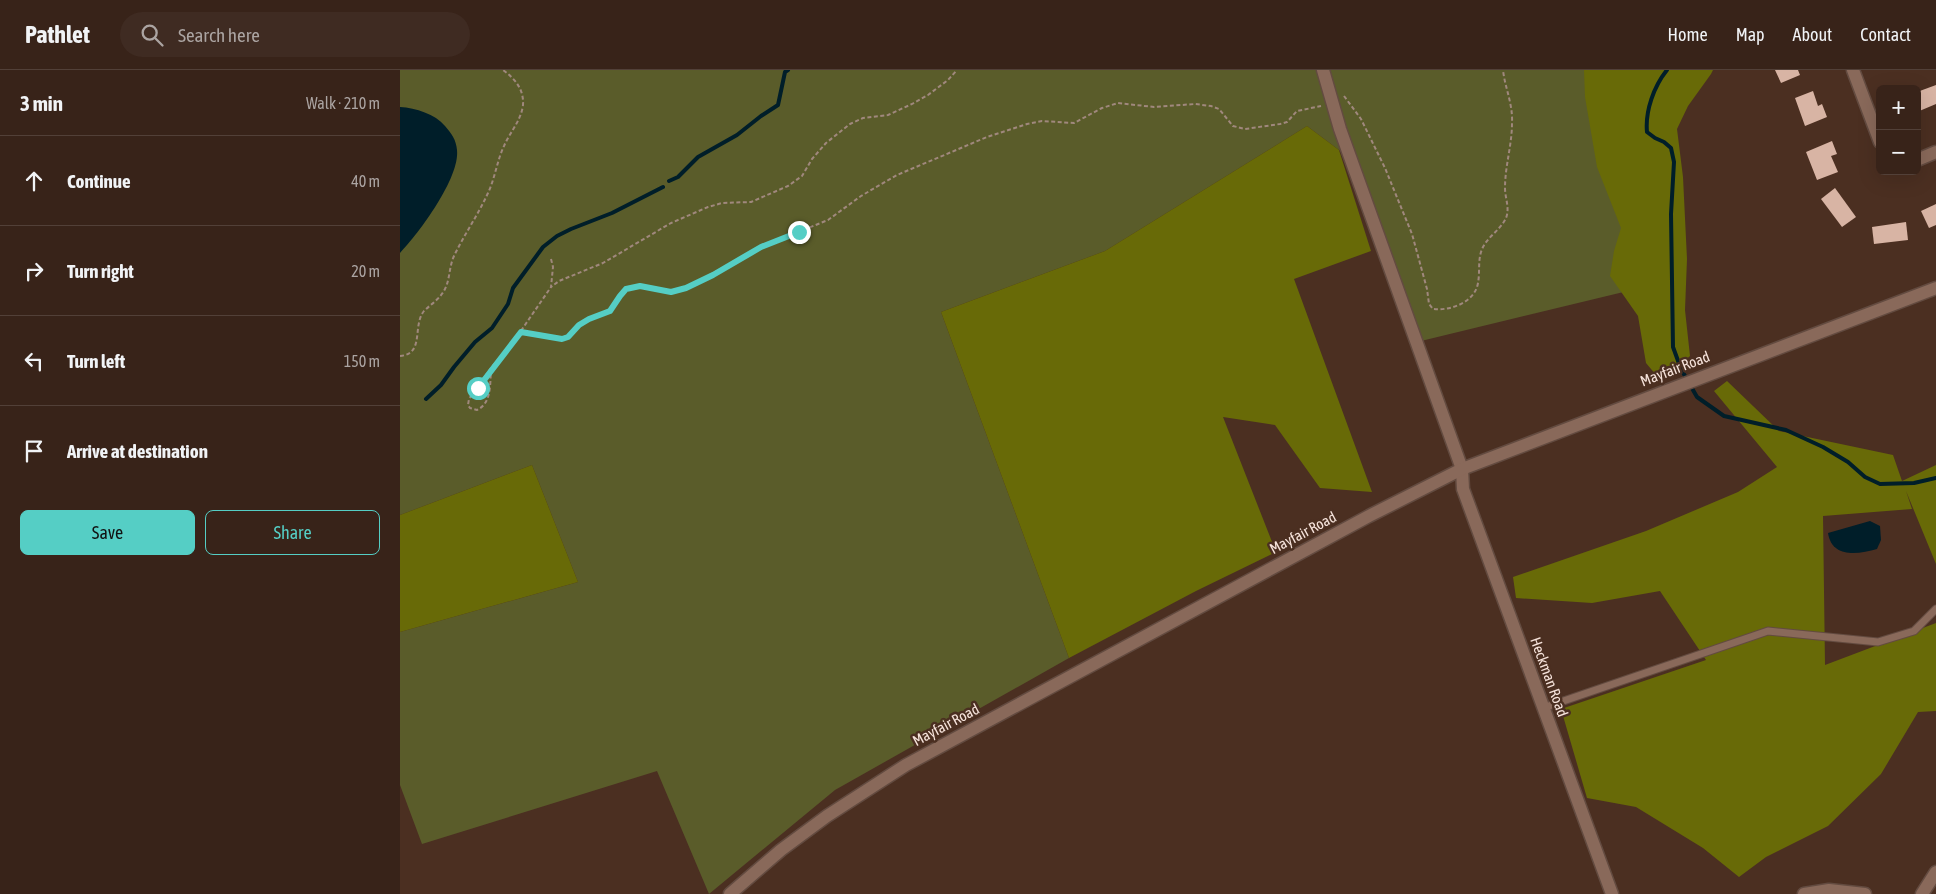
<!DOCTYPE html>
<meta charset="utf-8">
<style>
body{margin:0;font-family:"Asap Condensed",sans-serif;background:#3f2b22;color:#f1f3f6}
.controls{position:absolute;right:15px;top:15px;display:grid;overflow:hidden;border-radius:8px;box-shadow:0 5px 20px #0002}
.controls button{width:45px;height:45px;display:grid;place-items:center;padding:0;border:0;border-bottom:1px solid #524038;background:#382319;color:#f1f3f6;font:25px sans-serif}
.stop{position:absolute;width:15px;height:15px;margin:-11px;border:4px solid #55cec5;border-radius:50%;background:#fff}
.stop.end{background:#55cec5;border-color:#fff;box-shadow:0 1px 5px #0008}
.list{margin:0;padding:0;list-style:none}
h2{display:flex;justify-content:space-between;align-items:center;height:65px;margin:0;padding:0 20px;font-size:21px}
h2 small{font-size:16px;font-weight:400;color:#aba4a2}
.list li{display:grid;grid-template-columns:32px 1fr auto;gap:15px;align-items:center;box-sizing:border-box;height:90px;padding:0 20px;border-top:1px solid #524038}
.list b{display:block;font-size:19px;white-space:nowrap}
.list em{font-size:16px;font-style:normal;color:#aba4a2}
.actions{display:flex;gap:10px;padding:15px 20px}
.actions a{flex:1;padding:11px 0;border:1px solid #55cec5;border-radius:8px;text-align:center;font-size:18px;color:#55cec5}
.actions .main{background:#55cec5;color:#111}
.icon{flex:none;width:28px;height:28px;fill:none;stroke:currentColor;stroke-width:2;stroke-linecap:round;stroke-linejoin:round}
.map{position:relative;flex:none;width:1536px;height:824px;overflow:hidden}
header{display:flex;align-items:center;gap:30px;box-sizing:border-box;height:70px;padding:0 25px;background:#382319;border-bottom:1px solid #524038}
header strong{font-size:24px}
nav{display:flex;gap:28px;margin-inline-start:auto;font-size:18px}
.search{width:350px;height:45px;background:#3f2b22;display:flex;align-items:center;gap:12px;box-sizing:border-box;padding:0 18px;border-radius:28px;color:#aba4a2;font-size:19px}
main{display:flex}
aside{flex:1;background:#382319}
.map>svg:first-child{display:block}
.green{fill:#5a5c2a}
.forest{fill:#686a07}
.water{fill:#001e29}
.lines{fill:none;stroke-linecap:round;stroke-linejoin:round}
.stream{stroke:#001e29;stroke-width:4}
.building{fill:#d8b4a4}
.lane-casing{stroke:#634b40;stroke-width:9}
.street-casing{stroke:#634b40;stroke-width:15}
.secondary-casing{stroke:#634b40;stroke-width:15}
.path{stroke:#a0887d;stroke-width:2;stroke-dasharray:4 2.5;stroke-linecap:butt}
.lane{stroke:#89695a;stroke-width:7}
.street{stroke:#89695a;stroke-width:12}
.secondary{stroke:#89695a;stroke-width:12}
.route{stroke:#55cec5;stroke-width:6}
.labels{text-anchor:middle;stroke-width:5;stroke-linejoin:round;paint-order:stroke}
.street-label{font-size:15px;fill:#f6e3db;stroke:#4b2f21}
</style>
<header>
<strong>Pathlet</strong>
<div class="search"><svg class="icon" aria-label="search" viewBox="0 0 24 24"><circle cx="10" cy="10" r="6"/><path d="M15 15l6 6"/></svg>Search here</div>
<nav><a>Home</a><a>Map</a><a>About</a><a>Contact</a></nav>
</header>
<main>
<aside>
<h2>3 min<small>Walk · 210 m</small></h2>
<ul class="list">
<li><svg class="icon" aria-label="ahead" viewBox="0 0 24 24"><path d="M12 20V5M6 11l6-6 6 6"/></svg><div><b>Continue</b></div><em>40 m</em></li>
<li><svg class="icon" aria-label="right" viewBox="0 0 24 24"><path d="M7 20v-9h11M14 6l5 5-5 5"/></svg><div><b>Turn right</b></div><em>20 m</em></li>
<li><svg class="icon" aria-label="left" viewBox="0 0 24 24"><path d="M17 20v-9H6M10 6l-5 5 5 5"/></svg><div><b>Turn left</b></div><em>150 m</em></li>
<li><svg class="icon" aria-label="arrive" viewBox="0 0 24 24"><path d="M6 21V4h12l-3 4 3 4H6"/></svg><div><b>Arrive at destination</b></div></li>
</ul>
<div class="actions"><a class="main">Save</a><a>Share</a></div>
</aside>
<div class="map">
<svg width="1536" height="824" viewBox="0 0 1536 824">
<rect width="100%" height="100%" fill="#4b2f21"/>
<polygon class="green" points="0,0 1246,0 1265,212 1021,271 959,95 907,56 705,181 541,242 669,588 435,720 309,824 257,701 22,774 0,715 0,562 178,512 132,395 0,445"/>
<g class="forest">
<polygon points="1184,0 1313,0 1311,4 1288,36 1277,59 1283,107 1287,189 1285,240 1290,286 1261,311 1246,293 1238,246 1210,206 1214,181 1221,158 1197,97 1185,27"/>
<polygon points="907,56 939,80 971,181 894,209 972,422 920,418 875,355 823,347 876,482 796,521 669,588 541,242 705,181"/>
<polygon points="1327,311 1379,361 1493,385 1502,411 1536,395 1536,494 1506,421 1512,439 1423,446 1425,595 1536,553 1536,641 1518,642 1481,704 1428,756 1366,787 1339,807 1303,778 1236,737 1187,728 1161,639 1306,590 1260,521 1192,533 1116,528 1113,507 1246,461 1338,422 1377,397 1314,321"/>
<polygon points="132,395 178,512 0,562 0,445"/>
</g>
<g class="water">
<path d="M0 37C16 38 35 44 45 56 52 64 56 70 57 80 60 108 19 163 0 183Z"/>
<path d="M1470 451 1480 456 1481 470 1477 479C1459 484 1432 489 1428 463Z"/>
</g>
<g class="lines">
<g class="stream">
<path d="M1267 0C1254 16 1245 41 1247 62L1255 68 1264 72 1271 78 1274 92 1271 144 1273 277 1281 299 1297 327 1324 346 1386 360 1423 377 1448 392 1465 407 1480 414 1514 413 1536 408"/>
<polyline points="269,111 278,107 298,87 337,65 361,46 378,35 385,2 388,0"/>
<polyline points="26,329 41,315 54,297 75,272 92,258 108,234 113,218 143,177 157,166 171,159 212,143 263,117"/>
</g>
</g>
<g class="building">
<polygon points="1375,0 1398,0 1400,5 1381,13"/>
<polygon points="1536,15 1536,34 1517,42 1517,22"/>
<polygon points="1413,21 1418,36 1422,34 1427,47 1405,56 1395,28"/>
<polygon points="1432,71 1437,84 1431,86 1438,102 1417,110 1406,82"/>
<polygon points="1435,118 1456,147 1442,157 1421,129"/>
<polygon points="1536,134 1536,155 1529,158 1521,141"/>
<polygon points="1506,152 1508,170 1474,174 1472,157"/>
</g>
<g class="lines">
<defs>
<polyline id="lane" points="1143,638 1368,561 1478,572 1514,561 1536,539"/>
<g id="street">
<polyline points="923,0 940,59 1062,399"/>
<polyline points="1453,0 1480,72"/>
<polyline points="1517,90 1536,82"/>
<polyline points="1404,824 1429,820 1465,824"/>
<polyline points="1522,824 1536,802"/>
</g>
<g id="secondary">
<polyline points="1062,399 1063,419 1212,824"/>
<polyline points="330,824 381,780 427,746 506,695 969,446 1062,399 1536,218"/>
</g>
</defs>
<use href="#lane" class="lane-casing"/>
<use href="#street" class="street-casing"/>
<use href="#secondary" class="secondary-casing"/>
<g class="path">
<path d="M944 26 961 49 985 98 1012 164 1027 219 1029 234 1033 239C1051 241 1075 232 1078 213 1080 202 1078 192 1081 182 1085 168 1100 161 1106 148 1110 138 1105 128 1105 118 1105 96 1112 75 1112 53 1113 34 1105 18 1103 0"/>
<polyline points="151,189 153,197 151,217 159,211 203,193 271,153 308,137 322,133 351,132 388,116 402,106 412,89 426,73 450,54 463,48 488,45 512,34 528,25 548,10 557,0"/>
<polyline points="121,262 153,269 162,269 168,267 179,255 210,241 220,226 226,219 240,216 271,222 286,218 361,177 428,150 461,126 497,105 587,67 627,54 642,51 674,53 702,38 718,33 754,37 795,34 811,36 819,39 833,56 845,59 880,54 887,52 897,41 921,36"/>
<path d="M0 286C25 284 12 256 24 241 31 234 40 229 45 219 50 209 49 197 54 186 64 165 78 145 88 123 95 108 97 91 104 76 110 62 121 51 123 35 124 19 115 9 103 0"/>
<path d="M91 298C90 313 92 333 77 340L70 338 68 335 69 329 91 298 114 271 151 217"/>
</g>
<use href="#lane" class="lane"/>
<use href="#street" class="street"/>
<use href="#secondary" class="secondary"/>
</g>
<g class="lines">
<polyline class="route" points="78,318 121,262 162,269 168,267 179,255 189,249 210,241 220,226 226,219 240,216 271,222 286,218 313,205 361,177 399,162"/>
</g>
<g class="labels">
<g class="street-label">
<text transform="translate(1275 299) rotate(-21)" y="5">Mayfair Road</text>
<text transform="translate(903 463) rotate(-28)" y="5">Mayfair Road</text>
<text transform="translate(1149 607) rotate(70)" y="5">Heckman Road</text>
<text transform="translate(546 655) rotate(-28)" y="5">Mayfair Road</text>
</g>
</g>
</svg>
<div class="controls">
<button>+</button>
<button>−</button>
</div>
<div class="stop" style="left:78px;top:318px"></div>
<div class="stop end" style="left:399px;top:162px"></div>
</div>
</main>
